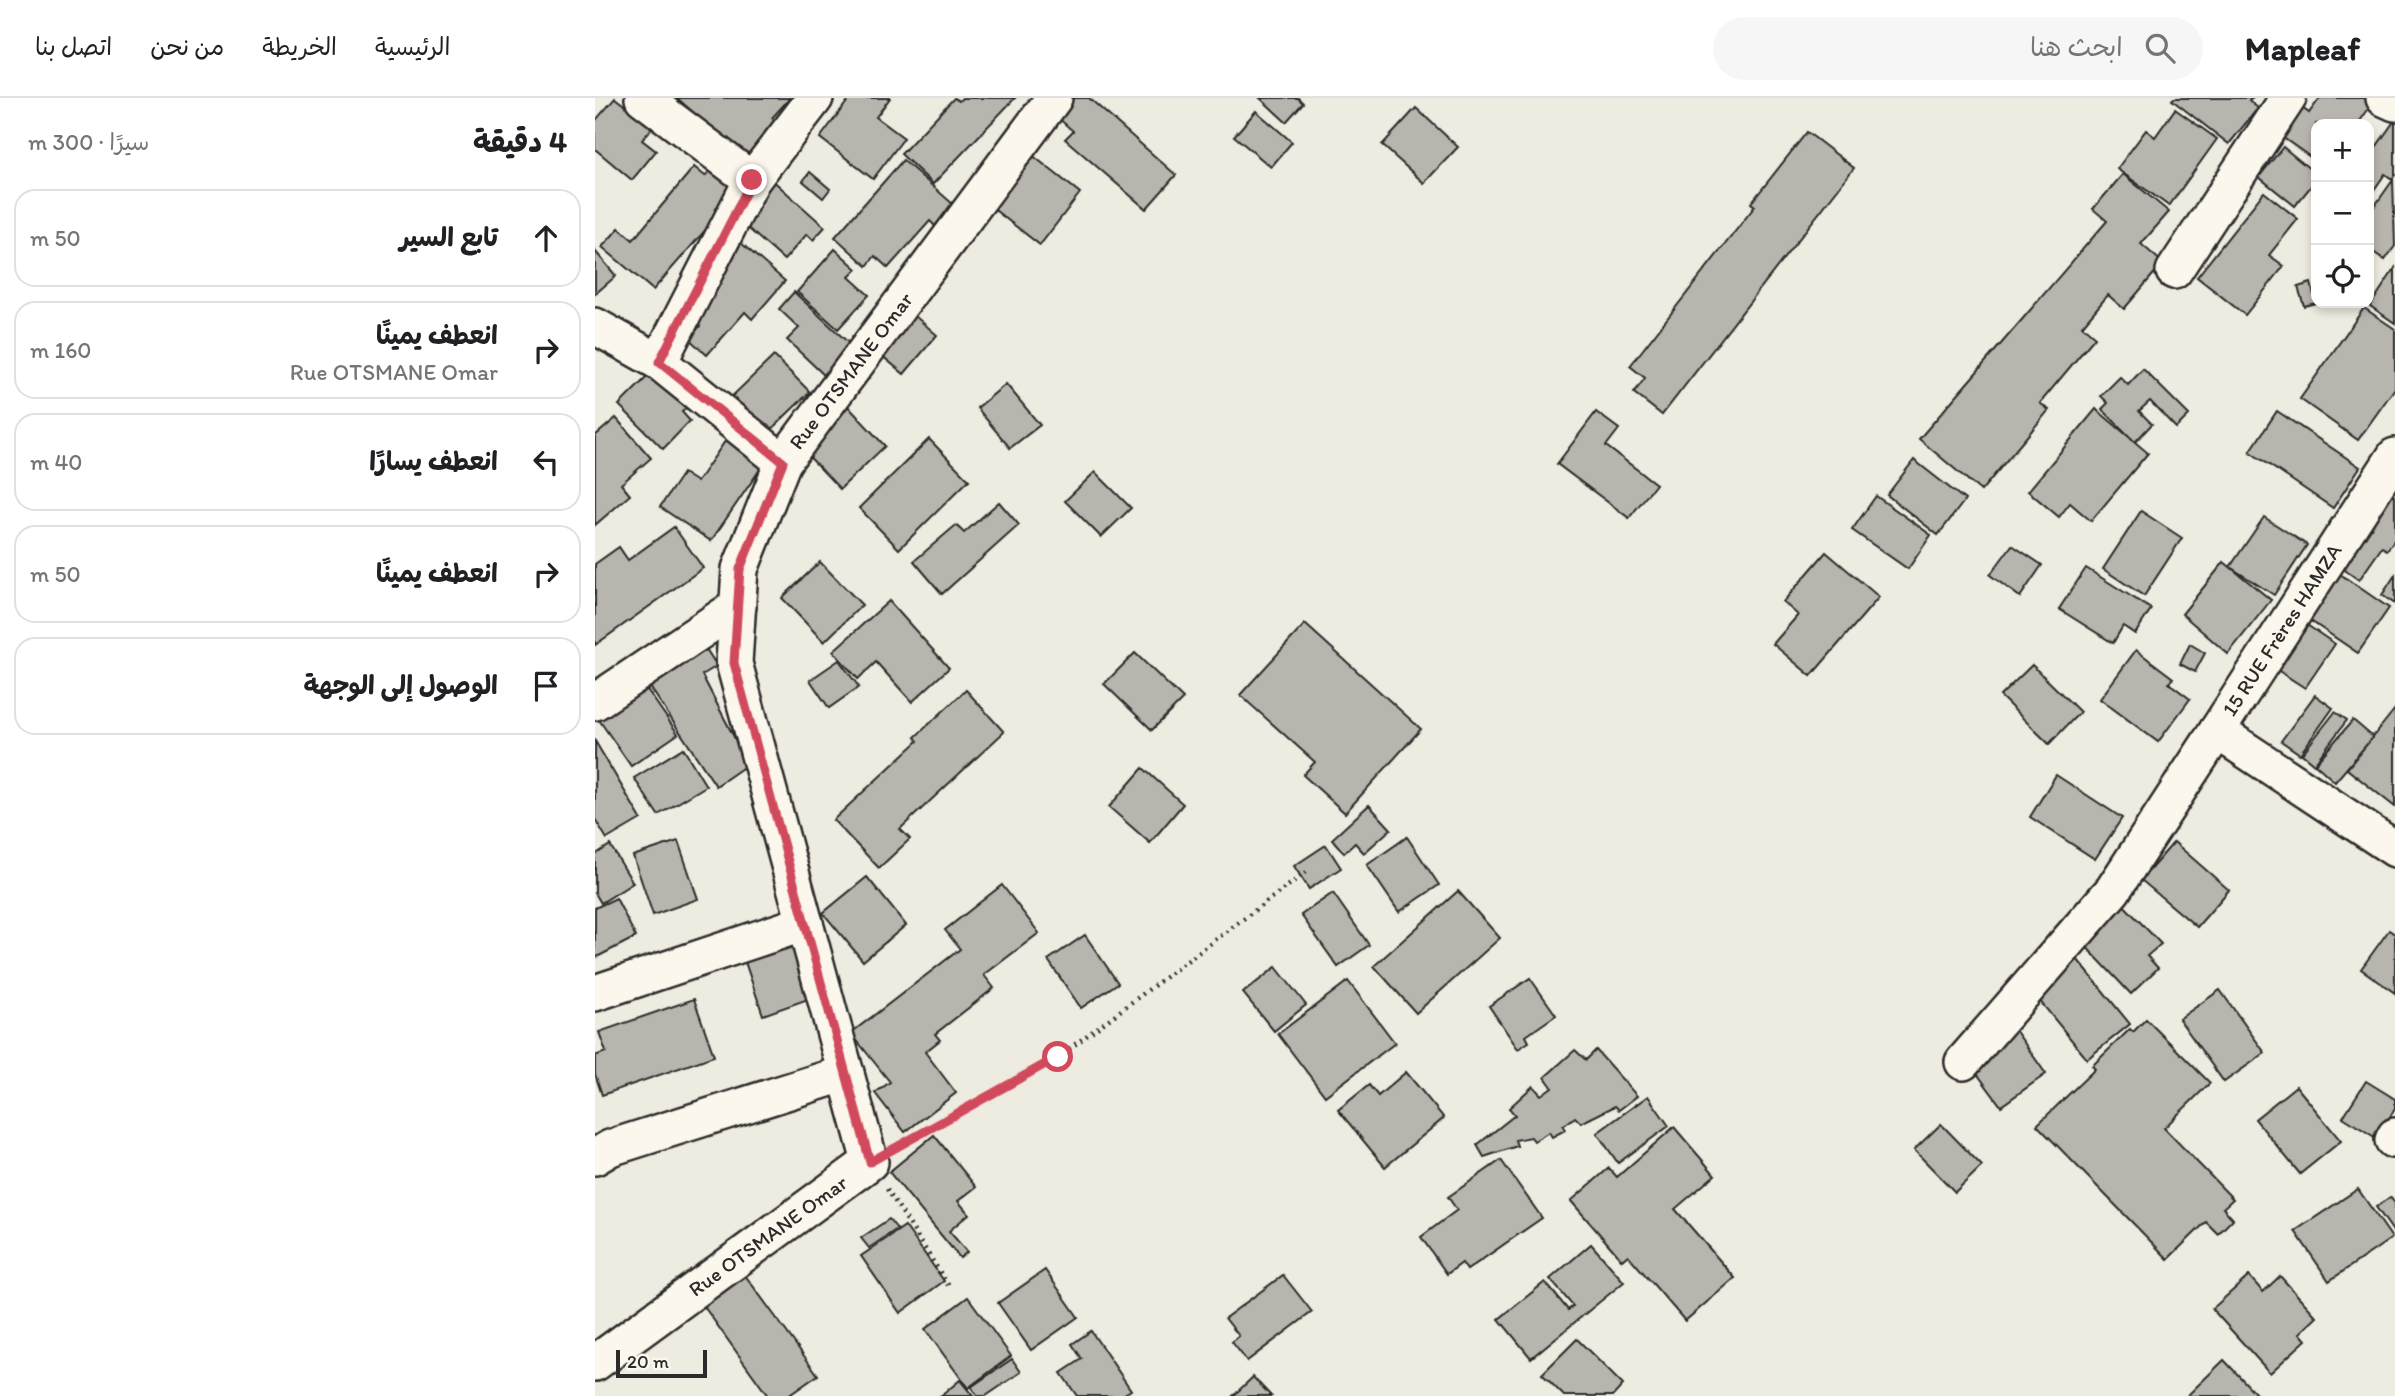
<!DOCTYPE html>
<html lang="ar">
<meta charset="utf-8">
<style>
body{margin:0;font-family:Itim,"Playpen Sans Arabic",sans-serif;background:#f6f6f6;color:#202124;direction:rtl}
.controls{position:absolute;right:21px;top:21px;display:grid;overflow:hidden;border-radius:14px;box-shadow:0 4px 10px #0003}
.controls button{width:63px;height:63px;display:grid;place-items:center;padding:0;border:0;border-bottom:2px solid #e0e0e0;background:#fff;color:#202124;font:35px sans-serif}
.scale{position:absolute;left:21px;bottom:18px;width:91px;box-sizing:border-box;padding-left:7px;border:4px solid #2b2b2b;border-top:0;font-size:19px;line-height:24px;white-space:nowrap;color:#2b2b2b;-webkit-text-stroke:5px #fbf7ec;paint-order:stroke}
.stop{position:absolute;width:21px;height:21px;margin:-16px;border:5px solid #d1495b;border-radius:50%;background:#fff}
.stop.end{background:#d1495b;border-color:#fff;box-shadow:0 2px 7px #0008}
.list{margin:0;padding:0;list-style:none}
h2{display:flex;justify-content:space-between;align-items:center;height:91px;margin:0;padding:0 28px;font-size:30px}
h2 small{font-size:23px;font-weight:400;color:#757577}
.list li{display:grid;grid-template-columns:46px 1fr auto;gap:21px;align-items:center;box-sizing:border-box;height:98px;margin:0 14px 14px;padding:0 14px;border:2px solid #e0e0e0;border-radius:21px}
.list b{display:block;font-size:26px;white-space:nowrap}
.list p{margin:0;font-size:23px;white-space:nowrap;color:#757577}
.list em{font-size:23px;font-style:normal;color:#757577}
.icon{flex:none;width:38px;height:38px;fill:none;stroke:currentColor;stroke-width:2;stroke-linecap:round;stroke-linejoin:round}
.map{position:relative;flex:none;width:1800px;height:1298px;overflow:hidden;direction:ltr}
header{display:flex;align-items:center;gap:42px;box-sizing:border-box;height:98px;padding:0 35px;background:#fff;border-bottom:2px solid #e0e0e0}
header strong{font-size:33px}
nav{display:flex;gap:38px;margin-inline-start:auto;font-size:24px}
.search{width:490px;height:63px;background:#f6f6f6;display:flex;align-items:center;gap:18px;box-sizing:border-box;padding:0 24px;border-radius:38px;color:#757577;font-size:26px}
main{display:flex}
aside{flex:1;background:#fff}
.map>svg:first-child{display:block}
.building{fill:#b8b5ae;stroke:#2b2b2b;stroke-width:2}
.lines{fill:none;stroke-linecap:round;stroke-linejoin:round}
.minor-casing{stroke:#2b2b2b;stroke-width:40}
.path{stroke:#2b2b2b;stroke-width:4.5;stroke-dasharray:2 5;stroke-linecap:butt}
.minor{stroke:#fbf7ec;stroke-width:35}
.route{stroke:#d1495b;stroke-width:9}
.labels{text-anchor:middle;stroke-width:7;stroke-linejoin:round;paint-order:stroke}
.street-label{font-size:21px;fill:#2b2b2b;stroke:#fbf7ec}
</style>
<header>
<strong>Mapleaf</strong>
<div class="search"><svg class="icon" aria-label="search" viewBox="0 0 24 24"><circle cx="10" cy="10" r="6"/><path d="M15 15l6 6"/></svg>ابحث هنا</div>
<nav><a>الرئيسية</a><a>الخريطة</a><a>من نحن</a><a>اتصل بنا</a></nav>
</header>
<main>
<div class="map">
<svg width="1800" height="1298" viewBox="0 0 1800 1298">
<rect width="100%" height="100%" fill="#eeebe0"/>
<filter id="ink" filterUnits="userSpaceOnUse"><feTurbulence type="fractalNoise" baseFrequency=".0143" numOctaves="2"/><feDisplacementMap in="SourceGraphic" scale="14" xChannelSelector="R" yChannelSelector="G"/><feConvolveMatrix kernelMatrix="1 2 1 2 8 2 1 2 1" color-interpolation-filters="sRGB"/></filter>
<g filter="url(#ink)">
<g class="building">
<polygon points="20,0 58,29 47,42 61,53 37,82 0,51 0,23"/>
<polygon points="82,0 195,0 177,20 188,29 155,65"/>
<polygon points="255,0 295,0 281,19 309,40 278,81 225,40"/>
<polygon points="359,0 364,3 367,0 420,0 338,86 306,56"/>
<polygon points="478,0 494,0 581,77 551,111 470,41 478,33 462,19"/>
<polygon points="665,0 703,0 708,5 691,24"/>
<polygon points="1579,0 1657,0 1654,3 1663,10 1634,46 1577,2"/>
<polygon points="1725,0 1775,0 1779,3 1763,26 1721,26 1721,63 1674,30 1695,1 1714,15"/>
<polygon points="821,10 863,49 829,85 787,47"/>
<polygon points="1580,11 1622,41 1574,108 1522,71 1551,32 1560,39"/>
<polygon points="661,13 697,44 676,69 639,38"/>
<polygon points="1800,22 1800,77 1797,81 1790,76 1774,99 1774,59"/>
<polygon points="1212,34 1259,70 1067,317 1039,295 1050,280 1035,268 1160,108 1156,105"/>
<polygon points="1688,49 1721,76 1721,82 1700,108 1664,79"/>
<polygon points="437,57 485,95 445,147 396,109"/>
<polygon points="308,62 359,107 340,128 335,123 293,170 280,158 272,168 240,139"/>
<polygon points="121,66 148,89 58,192 7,149 24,130 38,142 99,69 110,78"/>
<polygon points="215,74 235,91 228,100 208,83"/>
<polygon points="1528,76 1574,114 1546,146 1568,165 1529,211 1513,197 1487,228 1500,239 1445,305 1454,312 1386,393 1324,341 1512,123 1498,111"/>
<polygon points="174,79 230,129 218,142 212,136 189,162 139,118"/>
<polygon points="1798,82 1800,148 1790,162 1774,151 1774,112 1776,113"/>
<polygon points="1669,94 1703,121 1674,157 1689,168 1650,217 1602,179"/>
<polygon points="146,145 190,183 157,221 150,214 112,257 94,241 105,228 86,212"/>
<polygon points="240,151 262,171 254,179 274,197 243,231 202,194"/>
<polygon points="0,153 21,178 0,196"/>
<polygon points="1800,170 1800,225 1775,208"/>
<polygon points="1716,185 1721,205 1709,208 1703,189"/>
<polygon points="199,194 257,248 229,277 192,242 204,230 184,211"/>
<polygon points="1769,210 1800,231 1800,290 1763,342 1705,301"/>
<polygon points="313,212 342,237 309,276 280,252"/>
<polygon points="179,258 215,294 165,342 130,305"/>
<polygon points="62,269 97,304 87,314 95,323 68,351 24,307"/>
<polygon points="1548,271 1594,317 1581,330 1555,303 1544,313 1557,326 1540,344 1507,311 1513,305 1506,298 1525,279 1533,287"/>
<polygon points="411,286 445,327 415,350 382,310"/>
<polygon points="249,304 290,348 245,391 204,348"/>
<polygon points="1501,311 1553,355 1496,423 1475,405 1464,419 1433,393"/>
<polygon points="1682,313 1765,369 1738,410 1655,354"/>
<polygon points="1001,314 1024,331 1011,348 1061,386 1034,420 962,366"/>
<polygon points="21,320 56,360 26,386 35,397 0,427 0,338"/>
<polygon points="133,339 170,364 116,443 65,409 88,375 102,384"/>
<polygon points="334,341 374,382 304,451 264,410"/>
<polygon points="1319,362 1370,402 1343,437 1292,397"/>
<polygon points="500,374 536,410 506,439 470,403"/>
<polygon points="1788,389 1800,398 1800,441 1792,452 1787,449 1764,482 1736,462"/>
<polygon points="1281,398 1336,437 1313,471 1257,432"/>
<polygon points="404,404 424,427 347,496 319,463 361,427 369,435"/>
<polygon points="1546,413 1587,440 1549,498 1508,471"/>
<polygon points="1669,419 1712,447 1679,497 1635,469"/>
<polygon points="79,429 108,470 0,547 0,466 24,449 33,462"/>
<polygon points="1417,447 1447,467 1425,499 1395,477"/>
<polygon points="1231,454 1284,499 1216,578 1178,546 1203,517 1188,504"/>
<polygon points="225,464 267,507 229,544 187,500"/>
<polygon points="1629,464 1676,502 1633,556 1587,516"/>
<polygon points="1732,467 1794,510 1763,555 1701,513"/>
<polygon points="1491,470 1556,511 1540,536 1528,528 1518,545 1464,511"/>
<polygon points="1800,477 1800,506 1787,497"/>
<polygon points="294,503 354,570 317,604 281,564 263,581 238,553"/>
<polygon points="1703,521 1740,546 1710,590 1673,566"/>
<polygon points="710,526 826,631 750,715 708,677 720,664 645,597"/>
<polygon points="106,543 122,568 107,577 153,666 121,688 49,580"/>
<polygon points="1595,546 1610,555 1600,574 1585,566"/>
<polygon points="1541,552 1578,580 1574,585 1595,601 1563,644 1505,601"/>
<polygon points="540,555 588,601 557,632 509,586"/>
<polygon points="244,562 264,589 234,610 215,582"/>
<polygon points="1437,567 1485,614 1454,646 1405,598"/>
<polygon points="42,577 83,636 36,668 0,616"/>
<polygon points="371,592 409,634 305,731 315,741 284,770 238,722 323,643 320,639"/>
<polygon points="1720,597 1738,610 1705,656 1686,643"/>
<polygon points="1800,611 1800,709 1752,671"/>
<polygon points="1740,614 1752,622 1719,666 1707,656"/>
<polygon points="1758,622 1778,639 1740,684 1720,666"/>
<polygon points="0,643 46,721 12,741 0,721"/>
<polygon points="88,650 111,688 63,717 39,680"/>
<polygon points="548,670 588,706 555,745 514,709"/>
<polygon points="1461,677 1527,720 1500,761 1435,719"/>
<polygon points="774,707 796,731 769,755 760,745 749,755 737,741"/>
<polygon points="812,739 844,787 804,814 772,767"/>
<polygon points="83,743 103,801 58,817 38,758"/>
<polygon points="1579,744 1634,792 1602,829 1546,782"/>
<polygon points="15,747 38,785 6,805 0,795 0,757"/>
<polygon points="731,747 746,770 714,791 699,768"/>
<polygon points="272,779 311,827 268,863 228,815"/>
<polygon points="407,787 444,835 389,877 399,890 340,936 345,942 330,954 361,995 310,1034 280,995 295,984 256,935 365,851 350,832"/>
<polygon points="863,793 905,840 821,915 779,868"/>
<polygon points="738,795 774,847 743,869 706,817"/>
<polygon points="21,800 41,839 0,860 0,810"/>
<polygon points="1523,801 1566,846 1552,858 1563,870 1536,896 1483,840"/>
<polygon points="1794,832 1800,836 1800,895 1766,871"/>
<polygon points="196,834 219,899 168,917 146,852"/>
<polygon points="490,837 523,885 486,910 453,862"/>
<polygon points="1478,856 1535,926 1492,961 1435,891"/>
<polygon points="681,869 711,907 679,933 648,895"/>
<polygon points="935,880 961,917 931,938 934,944 923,951 894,908"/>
<polygon points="753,883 800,945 730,998 683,936"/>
<polygon points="1625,892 1670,955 1629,984 1584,921"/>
<polygon points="99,901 119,958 7,997 0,976 0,958 11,954 4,934"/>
<polygon points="1551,921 1615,985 1569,1030 1638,1101 1628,1110 1638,1121 1623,1136 1611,1124 1573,1161 1442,1027 1500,971 1497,968 1535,931 1538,934"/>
<polygon points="1418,929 1451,976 1406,1008 1372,962"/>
<polygon points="980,952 991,962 1001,952 1042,998 1024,1012 1020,1008 986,1025 980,1019 968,1028 970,1032 957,1039 954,1034 939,1043 936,1039 920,1042 922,1048 889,1059 882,1047 920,1017 914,1010 938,988 946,997 957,989 950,979"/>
<polygon points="811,974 849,1020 790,1069 743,1012 774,987 783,998"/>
<polygon points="1771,983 1800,1001 1800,1011 1781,1040 1748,1019"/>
<polygon points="1701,988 1746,1043 1705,1076 1660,1021"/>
<polygon points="1053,998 1074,1028 1023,1065 1002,1035"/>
<polygon points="1346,1026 1387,1068 1360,1094 1319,1052"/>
<polygon points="1079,1029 1120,1077 1080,1111 1140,1180 1090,1223 1033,1157 1027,1162 976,1103 1014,1070 1022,1079"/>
<polygon points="339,1037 381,1089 363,1103 374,1116 354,1133 372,1154 365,1160 294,1074"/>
<polygon points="906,1062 947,1120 872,1172 867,1165 852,1176 826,1139 862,1112 853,1099"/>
<polygon points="1763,1091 1797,1140 1734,1183 1700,1133"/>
<polygon points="1795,1099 1800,1105 1800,1136 1781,1109"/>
<polygon points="294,1121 302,1131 274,1150 266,1140"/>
<polygon points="310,1128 349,1183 305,1215 266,1158"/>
<polygon points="996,1146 1029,1184 936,1260 904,1221 950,1184 973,1212 978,1208 955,1181"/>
<polygon points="450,1172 483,1219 436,1252 403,1205"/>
<polygon points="147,1173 223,1277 193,1298 173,1298 105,1203"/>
<polygon points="688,1177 717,1214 652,1263 637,1244 644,1238 630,1220"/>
<polygon points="1654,1178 1668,1194 1685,1178 1722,1219 1705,1235 1711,1242 1675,1275 1617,1211"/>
<polygon points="373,1199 416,1258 373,1290 330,1231"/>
<polygon points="496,1233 536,1292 526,1298 482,1298 466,1275 487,1261 477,1246"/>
<polygon points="982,1241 1028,1287 1018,1298 969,1298 947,1276"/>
<polygon points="417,1261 426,1274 391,1298 382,1298 376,1289"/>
<polygon points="1629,1262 1663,1298 1592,1298"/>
<polygon points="658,1279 676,1298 638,1298"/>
<polygon points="365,1282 378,1298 346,1298"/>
</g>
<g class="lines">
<defs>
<g id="minor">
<polyline points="48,0 157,82"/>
<polyline points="1789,0 1800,5"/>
<polyline points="1579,173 1693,0"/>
<polyline points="0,228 64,264 188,364"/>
<polyline points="64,264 157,82 220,0"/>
<polyline points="1800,358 1622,633 1800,751"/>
<polyline points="0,604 143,508"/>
<polyline points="0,895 210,825"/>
<polyline points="1368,964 1518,792 1622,633"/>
<polyline points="1798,1042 1800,1038"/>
<polyline points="0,1059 15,1050 251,975"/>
<polyline points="0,1265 275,1064 139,565 145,471 188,364 459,0"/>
</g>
</defs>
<use href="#minor" class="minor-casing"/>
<g class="path">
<polyline points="304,1048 463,959 713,773"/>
<polyline points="292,1091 355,1190"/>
</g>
<use href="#minor" class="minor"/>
</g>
</g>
<g class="lines" filter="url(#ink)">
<polyline class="route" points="157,82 64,264 188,364 145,471 139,565 275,1064 463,959"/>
</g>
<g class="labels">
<g class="street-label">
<text transform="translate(256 273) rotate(-53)" y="7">Rue OTSMANE Omar</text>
<text transform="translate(1687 532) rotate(-57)" y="7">15 RUE Frères HAMZA</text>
<text transform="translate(173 1138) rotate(-36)" y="7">Rue OTSMANE Omar</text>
</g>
</g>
</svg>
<div class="controls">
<button>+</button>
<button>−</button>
<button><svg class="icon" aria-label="locate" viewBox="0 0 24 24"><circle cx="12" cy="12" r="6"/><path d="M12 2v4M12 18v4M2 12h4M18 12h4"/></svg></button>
</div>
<div class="scale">20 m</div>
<div class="stop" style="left:463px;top:959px"></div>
<div class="stop end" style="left:157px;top:82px"></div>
</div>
<aside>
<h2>4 دقيقة<small>سيرًا · 300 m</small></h2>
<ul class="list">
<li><svg class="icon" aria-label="ahead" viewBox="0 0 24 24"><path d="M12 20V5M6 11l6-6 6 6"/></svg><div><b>تابع السير</b></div><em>50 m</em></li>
<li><svg class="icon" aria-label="right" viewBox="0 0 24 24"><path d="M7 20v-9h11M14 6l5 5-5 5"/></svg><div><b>انعطف يمينًا</b><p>Rue OTSMANE Omar</p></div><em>160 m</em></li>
<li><svg class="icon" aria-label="left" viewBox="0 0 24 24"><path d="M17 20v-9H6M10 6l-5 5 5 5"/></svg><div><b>انعطف يسارًا</b></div><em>40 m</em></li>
<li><svg class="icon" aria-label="right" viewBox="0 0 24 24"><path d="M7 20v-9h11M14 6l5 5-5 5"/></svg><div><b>انعطف يمينًا</b></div><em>50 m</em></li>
<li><svg class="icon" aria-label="arrive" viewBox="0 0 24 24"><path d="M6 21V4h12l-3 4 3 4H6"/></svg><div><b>الوصول إلى الوجهة</b></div></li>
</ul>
</aside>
</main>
